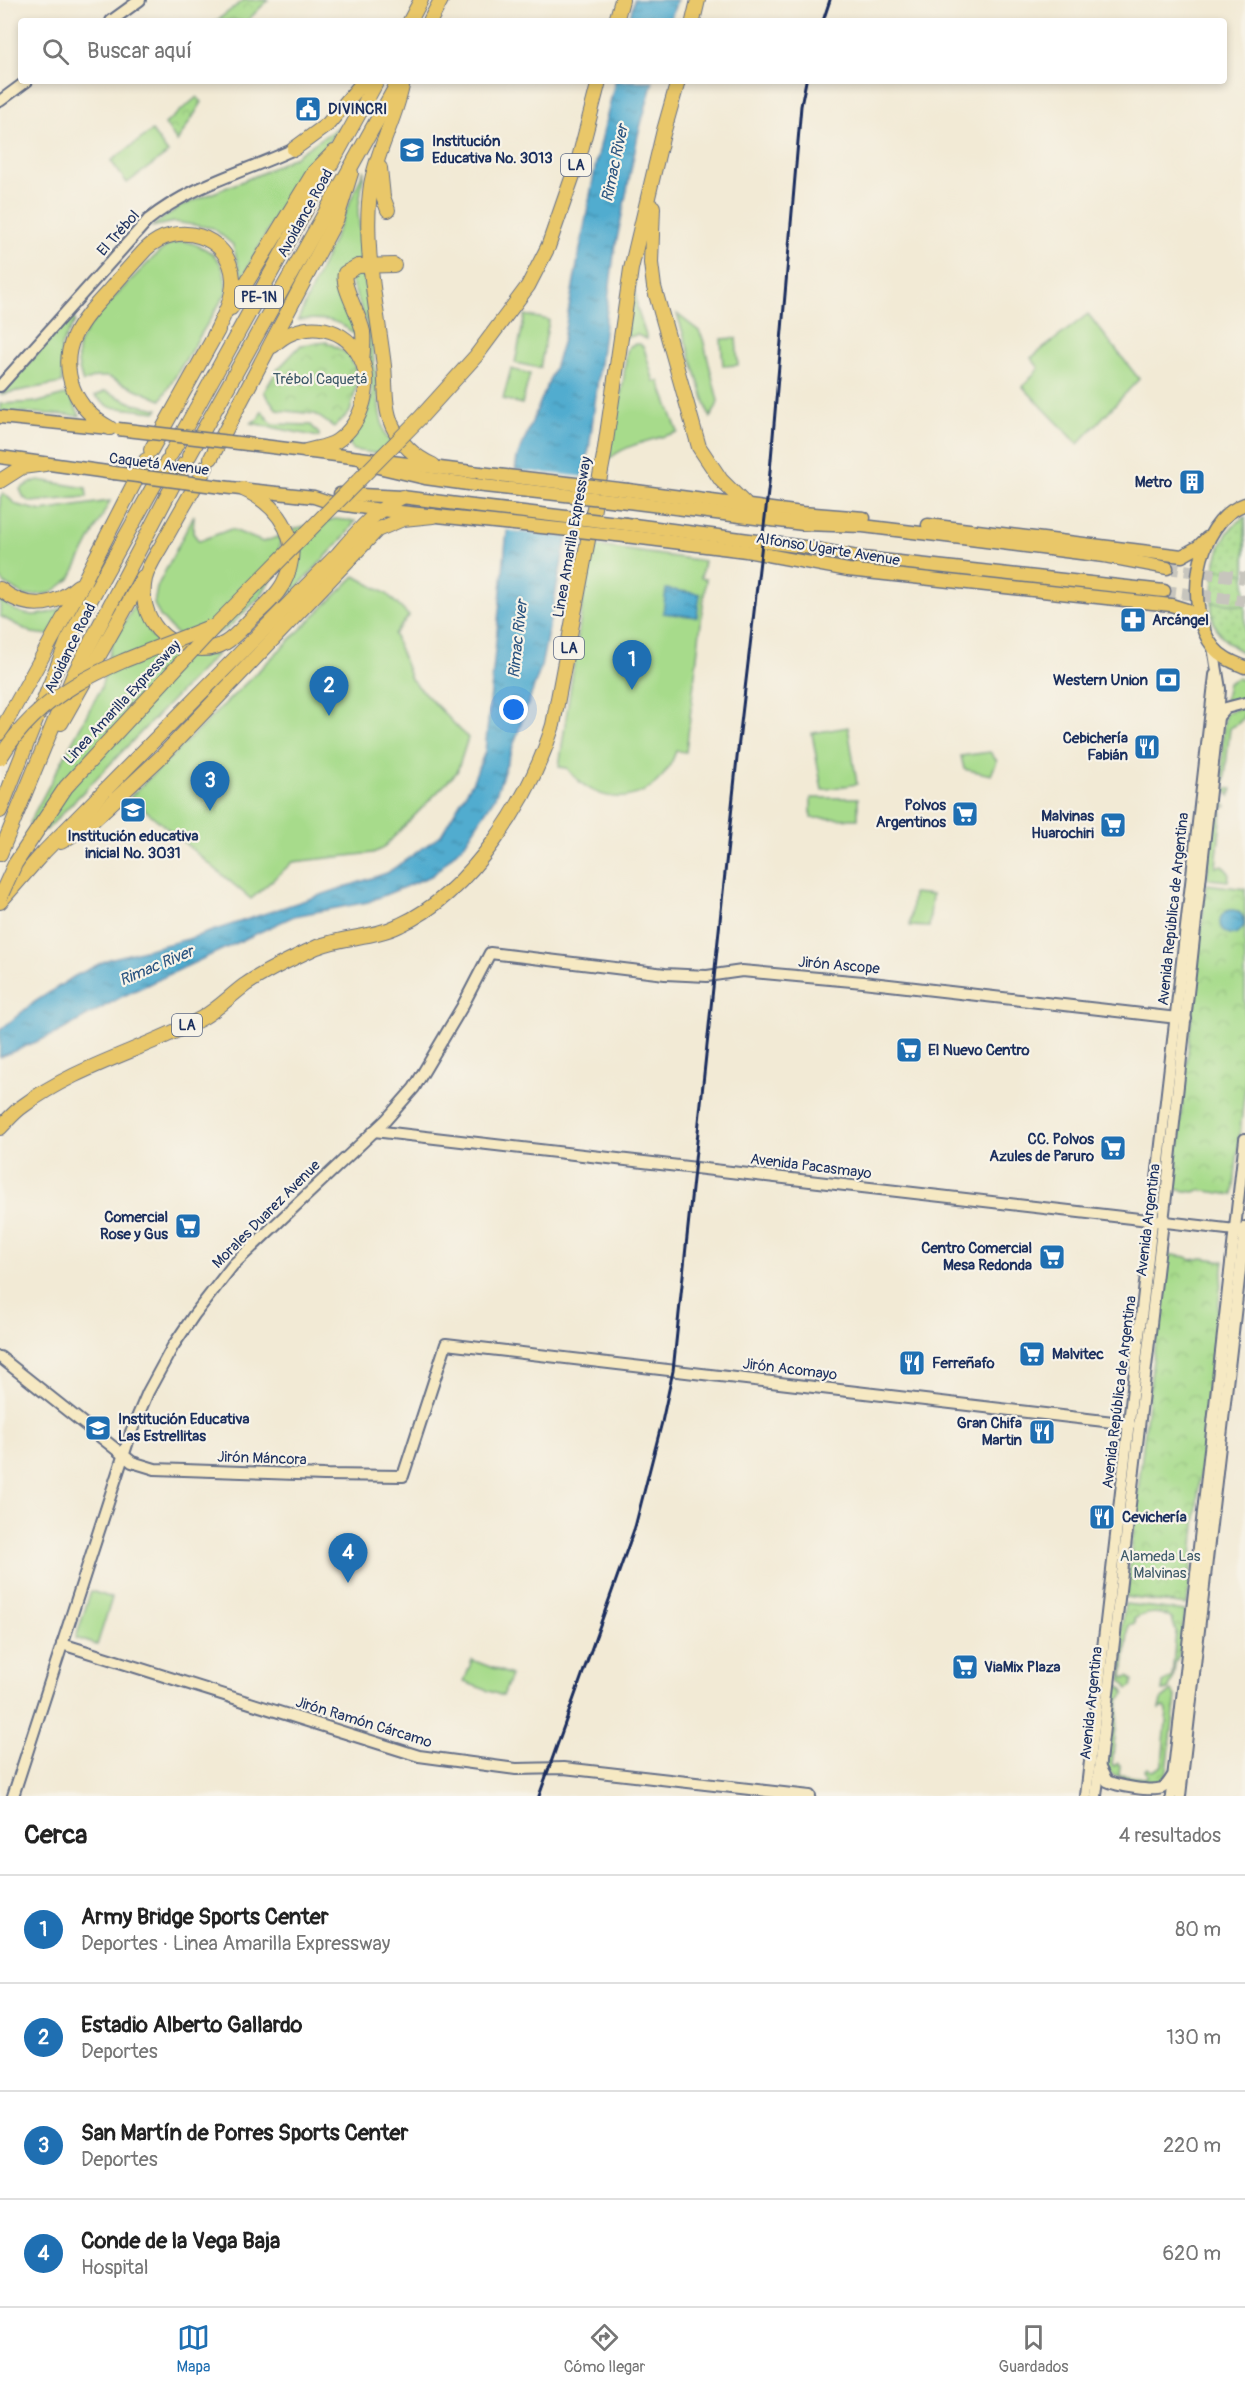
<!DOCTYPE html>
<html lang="es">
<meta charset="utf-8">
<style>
body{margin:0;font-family:Pangolin,sans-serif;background:#f2f2f2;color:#222}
.you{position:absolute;left:514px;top:710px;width:21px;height:21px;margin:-15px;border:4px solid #fff;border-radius:50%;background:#1a73e8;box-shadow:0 0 0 9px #1a73e833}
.badge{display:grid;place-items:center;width:39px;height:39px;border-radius:50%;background:#1f6fb2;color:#fff;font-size:20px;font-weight:700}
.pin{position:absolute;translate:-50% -50px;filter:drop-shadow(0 2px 3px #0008)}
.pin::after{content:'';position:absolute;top:32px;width:21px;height:18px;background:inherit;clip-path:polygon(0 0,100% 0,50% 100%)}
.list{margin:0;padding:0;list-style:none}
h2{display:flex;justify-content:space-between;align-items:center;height:78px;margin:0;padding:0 24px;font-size:26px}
h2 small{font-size:20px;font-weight:400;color:#767676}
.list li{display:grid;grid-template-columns:39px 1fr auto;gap:18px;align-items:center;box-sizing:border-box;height:108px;padding:0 24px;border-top:2px solid #e0e0e0}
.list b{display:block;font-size:22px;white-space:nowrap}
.list p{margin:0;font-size:20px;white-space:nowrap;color:#767676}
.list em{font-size:20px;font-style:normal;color:#767676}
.icon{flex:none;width:33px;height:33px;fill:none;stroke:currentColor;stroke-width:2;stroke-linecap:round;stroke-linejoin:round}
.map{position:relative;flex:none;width:1245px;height:1796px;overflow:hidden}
.search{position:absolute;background:#fff;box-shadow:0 3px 9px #0003;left:18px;right:18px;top:18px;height:66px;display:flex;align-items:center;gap:15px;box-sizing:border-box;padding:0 21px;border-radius:6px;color:#767676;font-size:22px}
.sheet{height:510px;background:#fff}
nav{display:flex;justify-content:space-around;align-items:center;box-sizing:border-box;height:84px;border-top:2px solid #e0e0e0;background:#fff;font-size:16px;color:#767676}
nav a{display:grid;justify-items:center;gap:3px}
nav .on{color:#1f6fb2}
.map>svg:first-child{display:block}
.grass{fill:#a7db8b;stroke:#618574;stroke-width:1.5}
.park{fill:url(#park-crowns);stroke:#618574;stroke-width:1.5}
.garden{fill:url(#garden-dots);stroke:#618574;stroke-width:1.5}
.water{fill:url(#water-ripples);stroke:#366e96;stroke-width:1.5}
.pier{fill:#f2ead5}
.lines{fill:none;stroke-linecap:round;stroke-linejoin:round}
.primary-tunnel{stroke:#c7c5bd;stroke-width:12;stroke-dasharray:12 6;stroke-linecap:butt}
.secondary-casing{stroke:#667088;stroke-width:14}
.primary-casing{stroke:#667088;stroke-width:15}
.highway-casing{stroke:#667088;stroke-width:16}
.secondary{stroke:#f6e9c3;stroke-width:10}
.primary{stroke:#e9c769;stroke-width:12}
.highway{stroke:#e9c769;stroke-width:14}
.rail{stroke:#1b2f5e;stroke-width:3}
.primary-bridge-casing{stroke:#667088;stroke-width:15;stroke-linecap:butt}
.highway-bridge-casing{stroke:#667088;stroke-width:16;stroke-linecap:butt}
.primary-bridge{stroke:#e9c769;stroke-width:12}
.highway-bridge{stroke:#e9c769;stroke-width:14}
.labels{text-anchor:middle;stroke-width:4.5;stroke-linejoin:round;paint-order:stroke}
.shield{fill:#f7f3e8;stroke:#5d6a87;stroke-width:1.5}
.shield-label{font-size:14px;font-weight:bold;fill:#1b2f5e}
.poi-label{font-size:15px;font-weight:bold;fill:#1b2f5e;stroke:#f7f3e8;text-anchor:start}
.street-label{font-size:15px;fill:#1b2f5e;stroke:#f7f3e8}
.park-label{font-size:15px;fill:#3e5a69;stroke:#f7f3e8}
.water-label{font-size:16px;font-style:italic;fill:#2b5480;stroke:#f7f3e8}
</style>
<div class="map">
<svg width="1245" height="1796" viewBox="0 0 1245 1796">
<defs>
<pattern id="park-crowns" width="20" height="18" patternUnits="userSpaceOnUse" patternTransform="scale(1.5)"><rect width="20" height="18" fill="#a7db8b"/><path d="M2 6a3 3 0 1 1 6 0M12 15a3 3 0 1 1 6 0" fill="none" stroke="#8fbc7a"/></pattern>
<pattern id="garden-dots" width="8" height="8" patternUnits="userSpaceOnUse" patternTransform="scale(1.5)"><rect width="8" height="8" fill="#a7db8b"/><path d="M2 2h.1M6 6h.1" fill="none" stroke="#8fbc7a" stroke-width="1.8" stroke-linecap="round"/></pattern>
<pattern id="water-ripples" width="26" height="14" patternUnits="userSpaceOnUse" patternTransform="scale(1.5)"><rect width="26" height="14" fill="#51accf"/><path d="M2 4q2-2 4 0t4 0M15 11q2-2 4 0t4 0" fill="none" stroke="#428cab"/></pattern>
</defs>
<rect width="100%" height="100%" fill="#f7f3e8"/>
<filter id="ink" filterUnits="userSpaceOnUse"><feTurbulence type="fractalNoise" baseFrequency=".0167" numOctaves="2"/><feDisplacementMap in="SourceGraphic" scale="12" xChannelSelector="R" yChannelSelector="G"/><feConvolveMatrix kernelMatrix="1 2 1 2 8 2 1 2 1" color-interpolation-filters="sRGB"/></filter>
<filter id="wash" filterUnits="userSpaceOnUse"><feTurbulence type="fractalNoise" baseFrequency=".008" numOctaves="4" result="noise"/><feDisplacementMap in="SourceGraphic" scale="24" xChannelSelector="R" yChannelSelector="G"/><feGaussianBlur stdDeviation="1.35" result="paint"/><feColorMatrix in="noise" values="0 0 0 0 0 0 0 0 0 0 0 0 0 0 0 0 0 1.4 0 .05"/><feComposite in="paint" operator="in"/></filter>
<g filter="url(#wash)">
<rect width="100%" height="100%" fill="#f2ead5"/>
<g class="grass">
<polygon points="340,126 276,215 242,279 233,245 213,228 174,222 151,227 181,206 260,174 294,157"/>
<polygon points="152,131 168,153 127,183 111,161"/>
<path d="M364 170 358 212 363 260 344 269 359 339C339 318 326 318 298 320Z"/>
<path d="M185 241C214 249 227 262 226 293L161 400 108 377H95L83 382C79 371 76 356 79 345 87 320 139 273 158 253L170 244Z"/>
<polygon points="364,272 380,414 385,435 392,443 388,448 393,456 353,450 348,441 363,423 372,396 366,321 350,279 353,274"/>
<polygon points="634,273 637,308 647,339 637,335 626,337"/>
<polygon points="677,314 699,331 703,339 718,401 716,408 710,418"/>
<polygon points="1088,314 1139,379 1078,444 1023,387 1039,368 1031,358"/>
<polygon points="72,315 75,321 61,346 62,383 1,394"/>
<polygon points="525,315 549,320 540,368 515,363"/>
<polygon points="736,338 738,365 723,366 721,339"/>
<path d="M635 344H640L644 348 654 382 659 381 678 432C654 440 622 444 605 463L623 384 627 350 630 346Z"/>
<polygon points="511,369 530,374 522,404 503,399"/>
<polygon points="105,391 134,404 158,409 156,412 110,407 95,396"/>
<polygon points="69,394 80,416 0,411 0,404 39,402"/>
<polygon points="262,411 272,424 311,425 319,434 319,437 251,423 258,419"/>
<polygon points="38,480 86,488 87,497 31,502 24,498 20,489 28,484"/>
<polygon points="3,493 17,505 42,511 110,501 70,579 51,593 26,596 6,585 0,578 0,498"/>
<polygon points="194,515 193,533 199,541 231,529 263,542 280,536 280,563 260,597 228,628 200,641 180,638 160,616 154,604 157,587"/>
<polygon points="335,519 355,521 346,535 289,596 289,583 298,559 293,529"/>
<path d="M591 545 704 561 701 578 706 579 686 752 676 751C658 805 600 813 567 768L559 767Z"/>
<polygon points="355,576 387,594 409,616 394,634 411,679 468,738 467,741 457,772 382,849 373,853 293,862 251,899 130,797"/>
<path d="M0 600C21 618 40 619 64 607L49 635 32 633 0 616Z"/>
<polygon points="136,603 152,637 180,654 217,654 46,830 29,823 101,688 112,643"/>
<polygon points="1237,678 1245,681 1245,699 1227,703 1225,701 1228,683"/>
<path d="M1245 707C1245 718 1241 723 1230 728L1224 786 1225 788 1232 789 1230 796 1222 786C1223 762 1221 739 1225 715L1227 712Z"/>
<polygon points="848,727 857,784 822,790 812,733"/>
<polygon points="990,752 997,761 991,775 964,769 961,756"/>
<polygon points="1216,792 1226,806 1222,809 1216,867 1222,865 1229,873 1228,881 1209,879 1207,876"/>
<polygon points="811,798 858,798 858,819 811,818"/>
<polygon points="913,893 932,895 929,927 910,926"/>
<polygon points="91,1591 112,1598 97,1645 76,1638"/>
<polygon points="472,1660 511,1675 503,1696 464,1682"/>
</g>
<g class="park">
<polygon points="244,0 268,0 247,21 216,21"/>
<polygon points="197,97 202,102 177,142 165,124"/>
<polygon points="327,342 348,354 359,375 350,412 334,427 315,414 277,410 264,392 278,369 301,345"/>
<path d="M1245 517V653C1231 647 1217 635 1213 620 1210 611 1212 600 1213 591 1215 563 1218 533 1245 517Z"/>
<polygon points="1206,884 1245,889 1245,1087 1233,1195 1199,1190 1194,1192 1173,1189"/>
<polygon points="1165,1254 1187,1257 1191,1260 1203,1258 1224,1261 1212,1355 1187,1605 1126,1597"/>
<path d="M1125 1604 1185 1611 1180 1653 1175 1663 1173 1679 1168 1690 1162 1691 1163 1683 1172 1677 1176 1632 1172 1619C1160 1611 1146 1612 1134 1619L1135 1623 1129 1625 1123 1675 1124 1678 1129 1676 1133 1680 1132 1686 1128 1689 1121 1680 1123 1655 1120 1640Z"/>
<path d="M1118 1684 1125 1694 1119 1700 1112 1764 1114 1766 1119 1763 1120 1765 1119 1775 1144 1778 1148 1776 1145 1770 1148 1768 1151 1771 1162 1765 1167 1711 1165 1707 1159 1709 1161 1700 1172 1691 1176 1696 1167 1771 1164 1778 1160 1781C1146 1783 1110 1780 1106 1766L1115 1687Z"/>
</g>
<g class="garden">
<path d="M1245 517V573L1214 569C1219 548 1225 528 1245 517Z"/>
<path d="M1212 602 1245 606V653C1223 643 1210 626 1212 602Z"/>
</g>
<g class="water">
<polygon points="634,0 677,0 670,21 629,21"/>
<polygon points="615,81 653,81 638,135 614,254 589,449 564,550 541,667 495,797 465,843 433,875 368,902 294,916 121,997 57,1033 0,1057 0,1030 33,1003 75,976 109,959 188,939 387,873 441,835 472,783 485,752 506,540 517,458 554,369 563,340 596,164"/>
<polygon points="666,589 700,594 697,617 663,613"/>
<circle cx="1232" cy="922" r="12"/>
</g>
<polygon class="pier" points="513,470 585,477 570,537 505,530"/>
</g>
<g filter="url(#ink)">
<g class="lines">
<g class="primary-tunnel">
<polyline points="1167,568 1245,578"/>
<polyline points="1164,591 1245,601"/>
</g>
<defs>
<g id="secondary">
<polyline points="111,21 140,0"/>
<polyline points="0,101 27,81"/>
<path d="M0 386 148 220C191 185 245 172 294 149"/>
<polyline points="1218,717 1226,708 1245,703"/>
<polyline points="374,1131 1244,1231"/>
<polyline points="0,1357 132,1462 155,1469 324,1475 403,1476 446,1344 1130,1424"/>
<polyline points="62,1644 419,1756 516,1769 564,1768 810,1796"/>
<path d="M1100 1768 1107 1781C1117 1786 1151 1792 1162 1788 1167 1786 1169 1781 1172 1777"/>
<polyline points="13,1796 131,1432 148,1392 173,1346 194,1315 233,1265 386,1120 414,1088 462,1007 490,953 665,974 707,976 742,971 863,982 1186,1019"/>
<polyline points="1086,1796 1215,675"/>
<polyline points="1096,1796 1167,1187 1218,717 1220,689 1213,647"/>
<polyline points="1171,1796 1245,1139"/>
<polyline points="1180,1796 1245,1227"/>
</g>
<g id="primary">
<polyline points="0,417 109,428"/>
<polyline points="247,444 480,473"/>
<polyline points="0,457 114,473"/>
<polyline points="365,464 425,478 475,485"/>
<polyline points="222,487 314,497 332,503 381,510 475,520"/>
<polyline points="628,490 802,513 864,518"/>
<polyline points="340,494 402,497 473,506"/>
<polyline points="628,502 803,524 863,526 970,539 1104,556 1167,568"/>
<path d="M1245 504C1195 522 1183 610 1214 648 1222 658 1233 662 1245 667"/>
<polyline points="626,524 812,548 863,558 1164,591"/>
<polyline points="928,525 1182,556 1198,547 1207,538"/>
<polyline points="625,536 746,551 848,570 1171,605 1187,610 1204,628"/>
</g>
<g id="highway">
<polyline points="410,21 421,0"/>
<polyline points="430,21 441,0"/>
<polyline points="616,21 622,0"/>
<polyline points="693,21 698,0"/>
<path d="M403 81C397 117 377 149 371 185 362 244 377 307 384 366 386 385 384 407 392 425 401 444 414 457 433 465"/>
<polyline points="294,149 328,124 364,81"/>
<polyline points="380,168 383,197 388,210"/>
<polyline points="653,207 651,263 654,287 699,447 721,480 745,504"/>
<polyline points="548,247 579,158 599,81"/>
<polyline points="231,308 314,172 334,152"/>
<path d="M273 346C298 320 341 323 359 355 375 383 362 424 337 441 328 447 316 448 306 451"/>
<path d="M362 361C363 352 364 342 363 332 360 315 341 286 345 273L358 266 394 265"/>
<path d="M110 428C93 419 80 406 73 388 58 347 80 322 106 294 119 279 132 264 146 249 176 220 230 234 233 279 234 299 222 319 214 336"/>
<polyline points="151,450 218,330"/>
<polyline points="171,454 377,81"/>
<polyline points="189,456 399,81"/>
<polyline points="211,458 337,218 351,173"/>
<path d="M206 467C192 492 177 517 163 543 157 554 148 566 145 579 141 597 146 616 158 630 174 648 204 655 225 643 235 637 244 626 252 618 263 608 275 598 283 584 305 543 281 506 243 489"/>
<polyline points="0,481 22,467 45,464"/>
<path d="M0 589C25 610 54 608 78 586"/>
<polyline points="61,723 143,577"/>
<polyline points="0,733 84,581 146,460"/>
<polyline points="0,811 67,642 167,462"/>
<polyline points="61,842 86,827 163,755 377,530 403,519 433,516"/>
<polyline points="0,854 74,674 184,464"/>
<path d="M0 902 44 852 338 554C357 532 375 510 402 497"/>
<path d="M0 1128C7 1121 14 1112 23 1106 76 1066 144 1050 202 1018 218 1009 230 996 245 985 267 970 293 958 317 947 344 936 374 938 400 925 471 893 531 797 553 725L604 455 631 269 663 134 678 81"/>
</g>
</defs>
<use href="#secondary" class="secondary-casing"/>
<use href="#primary" class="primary-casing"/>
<use href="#highway" class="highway-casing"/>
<use href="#secondary" class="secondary"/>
<use href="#primary" class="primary"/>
<use href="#highway" class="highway"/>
<g class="rail">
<polyline points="823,21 830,0"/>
<polyline points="539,1796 635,1527 662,1422 673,1371 737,758 769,483 801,106 806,81"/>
</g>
<defs>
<g id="primary-bridge">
<polyline points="118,429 247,444"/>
<polyline points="114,473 222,487"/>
<polyline points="480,473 628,490"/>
<polyline points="475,485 628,502"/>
<polyline points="473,506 626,524"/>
<polyline points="475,520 625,536"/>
</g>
<g id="highway-bridge">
<path d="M0 758C48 679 129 660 210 627"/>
<polyline points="0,897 15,864 66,787 215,626 421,417 476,356 528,286 548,247"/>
</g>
</defs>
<use href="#primary-bridge" class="primary-bridge-casing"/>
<use href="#highway-bridge" class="highway-bridge-casing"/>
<use href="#primary-bridge" class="primary-bridge"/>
<use href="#highway-bridge" class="highway-bridge"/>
</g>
</g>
<defs>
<symbol id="civic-square" viewBox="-11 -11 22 22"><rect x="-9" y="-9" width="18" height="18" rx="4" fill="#1f6fb2" stroke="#f7f3e8"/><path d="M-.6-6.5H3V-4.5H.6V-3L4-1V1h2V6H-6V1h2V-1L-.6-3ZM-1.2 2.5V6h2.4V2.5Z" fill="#fff"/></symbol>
<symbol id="school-square" viewBox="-11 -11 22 22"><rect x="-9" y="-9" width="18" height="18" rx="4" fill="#1f6fb2" stroke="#f7f3e8"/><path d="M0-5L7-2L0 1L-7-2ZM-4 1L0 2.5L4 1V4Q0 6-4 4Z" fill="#fff"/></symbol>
<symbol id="building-square" viewBox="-11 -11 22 22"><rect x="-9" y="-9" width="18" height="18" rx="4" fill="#1f6fb2" stroke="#f7f3e8"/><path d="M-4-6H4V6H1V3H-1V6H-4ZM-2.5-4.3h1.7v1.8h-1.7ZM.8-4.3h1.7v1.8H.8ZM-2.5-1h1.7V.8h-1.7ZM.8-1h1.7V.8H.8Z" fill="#fff"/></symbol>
<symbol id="pharmacy-square" viewBox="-11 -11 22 22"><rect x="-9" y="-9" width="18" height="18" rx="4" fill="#1f6fb2" stroke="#f7f3e8"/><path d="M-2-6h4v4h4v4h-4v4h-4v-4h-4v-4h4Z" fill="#fff"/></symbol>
<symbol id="bank-square" viewBox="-11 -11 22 22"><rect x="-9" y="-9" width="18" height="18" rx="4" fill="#1f6fb2" stroke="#f7f3e8"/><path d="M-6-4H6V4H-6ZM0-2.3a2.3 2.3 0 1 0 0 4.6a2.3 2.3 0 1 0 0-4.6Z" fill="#fff"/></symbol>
<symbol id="restaurant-square" viewBox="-11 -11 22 22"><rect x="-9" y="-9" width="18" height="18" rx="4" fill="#1f6fb2" stroke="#f7f3e8"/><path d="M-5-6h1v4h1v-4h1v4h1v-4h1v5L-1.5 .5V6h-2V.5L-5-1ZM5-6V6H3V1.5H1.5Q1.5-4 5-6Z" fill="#fff"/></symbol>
<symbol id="supermarket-square" viewBox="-11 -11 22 22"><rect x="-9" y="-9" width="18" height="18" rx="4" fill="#1f6fb2" stroke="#f7f3e8"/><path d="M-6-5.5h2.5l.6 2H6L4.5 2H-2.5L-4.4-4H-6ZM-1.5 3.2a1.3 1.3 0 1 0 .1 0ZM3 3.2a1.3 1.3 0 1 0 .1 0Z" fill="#fff"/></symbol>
</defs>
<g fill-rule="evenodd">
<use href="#civic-square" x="293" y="94" width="30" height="30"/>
<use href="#school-square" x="397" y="135" width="30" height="30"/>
<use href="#building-square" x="1177" y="467" width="30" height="30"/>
<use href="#pharmacy-square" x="1118" y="605" width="30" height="30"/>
<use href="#bank-square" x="1153" y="665" width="30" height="30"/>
<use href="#restaurant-square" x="1132" y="732" width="30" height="30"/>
<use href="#school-square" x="118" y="795" width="30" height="30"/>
<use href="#supermarket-square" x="950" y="799" width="30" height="30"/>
<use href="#supermarket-square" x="1098" y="810" width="30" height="30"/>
<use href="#supermarket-square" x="894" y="1035" width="30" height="30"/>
<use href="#supermarket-square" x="1098" y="1133" width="30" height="30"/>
<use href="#supermarket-square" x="173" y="1211" width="30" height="30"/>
<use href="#supermarket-square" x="1037" y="1242" width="30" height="30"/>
<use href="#supermarket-square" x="1017" y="1339" width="30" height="30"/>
<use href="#restaurant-square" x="897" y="1348" width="30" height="30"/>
<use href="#school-square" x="83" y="1413" width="30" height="30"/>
<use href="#restaurant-square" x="1027" y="1417" width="30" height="30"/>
<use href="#restaurant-square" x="1087" y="1502" width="30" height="30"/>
<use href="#supermarket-square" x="950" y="1652" width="30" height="30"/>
</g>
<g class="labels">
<g class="shield">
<rect x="561" y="154" width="30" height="22" rx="4.5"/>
<rect x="235" y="286" width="48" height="22" rx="4.5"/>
<rect x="554" y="637" width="30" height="22" rx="4.5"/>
<rect x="172" y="1014" width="30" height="22" rx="4.5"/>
</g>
<g class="shield-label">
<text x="576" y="170">LA</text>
<text x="259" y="302">PE-1N</text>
<text x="569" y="653">LA</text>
<text x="187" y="1030">LA</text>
</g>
<g class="poi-label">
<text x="328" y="114">DIVINCRI</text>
<text x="432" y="146">Institución<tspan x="432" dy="17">Educativa No. 3013</tspan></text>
<text x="1172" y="487" text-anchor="end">Metro</text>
<text x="1152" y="625">Arcángel</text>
<text x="1148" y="685" text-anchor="end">Western Union</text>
<text x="1128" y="743" text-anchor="end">Cebichería<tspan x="1128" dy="17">Fabián</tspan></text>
<text x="946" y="810" text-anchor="end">Polvos<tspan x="946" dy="17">Argentinos</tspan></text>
<text x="1094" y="821" text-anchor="end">Malvinas<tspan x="1094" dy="17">Huarochiri</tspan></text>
<text x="133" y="841" text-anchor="middle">Institución educativa<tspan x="133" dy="17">inicial No. 3031</tspan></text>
<text x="928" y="1055">El Nuevo Centro</text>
<text x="1094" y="1144" text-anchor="end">CC. Polvos<tspan x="1094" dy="17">Azules de Paruro</tspan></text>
<text x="168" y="1222" text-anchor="end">Comercial<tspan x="168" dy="17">Rose y Gus</tspan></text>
<text x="1032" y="1253" text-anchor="end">Centro Comercial<tspan x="1032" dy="17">Mesa Redonda</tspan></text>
<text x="1052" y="1359">Malvitec</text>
<text x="932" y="1368">Ferreñafo</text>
<text x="118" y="1424">Institución Educativa<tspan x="118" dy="17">Las Estrellitas</tspan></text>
<text x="1022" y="1428" text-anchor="end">Gran Chifa<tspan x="1022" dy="17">Martin</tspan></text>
<text x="1122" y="1522">Cevichería</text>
<text x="984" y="1672">ViaMix Plaza</text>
</g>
<g class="street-label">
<text transform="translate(305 213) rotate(-61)" y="5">Avoidance Road</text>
<text transform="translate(118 233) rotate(-48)" y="5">El Trébol</text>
<text transform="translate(159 464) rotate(7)" y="5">Caquetá Avenue</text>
<text transform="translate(572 537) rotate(-80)" y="5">Linea Amarilla Expressway</text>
<text transform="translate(828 549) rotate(9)" y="5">Alfonso Ugarte Avenue</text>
<text transform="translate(70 648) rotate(-64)" y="5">Avoidance Road</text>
<text transform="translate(122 702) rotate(-47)" y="5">Linea Amarilla Expressway</text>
<text transform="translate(1173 909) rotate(-84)" y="5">Avenida República de Argentina</text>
<text transform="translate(839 965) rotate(5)" y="5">Jirón Ascope</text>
<text transform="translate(811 1166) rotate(7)" y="5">Avenida Pacasmayo</text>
<text transform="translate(266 1214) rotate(-45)" y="5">Morales Duarez Avenue</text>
<text transform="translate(1148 1220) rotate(-83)" y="5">Avenida Argentina</text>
<text transform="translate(790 1369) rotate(7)" y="5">Jirón Acomayo</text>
<text transform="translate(1119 1392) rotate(-83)" y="5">Avenida República de Argentina</text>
<text transform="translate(262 1458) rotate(2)" y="5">Jirón Máncora</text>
<text transform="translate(1091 1703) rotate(-84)" y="5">Avenida Argentina</text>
<text transform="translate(364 1722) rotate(17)" y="5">Jirón Ramón Cárcamo</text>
</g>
<g class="park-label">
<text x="320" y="384">Trébol Caquetá</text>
<text x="1160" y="1561">Alameda Las<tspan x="1160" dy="17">Malvinas</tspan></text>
</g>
<g class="water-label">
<text transform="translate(614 163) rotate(-78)" y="6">Rimac River</text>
<text transform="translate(517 639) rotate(-84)" y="6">Rimac River</text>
<text transform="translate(156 965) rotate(-23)" y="6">Rimac River</text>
</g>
</g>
</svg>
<div class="you"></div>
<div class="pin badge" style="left:632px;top:690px">1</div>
<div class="pin badge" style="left:329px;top:716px">2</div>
<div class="pin badge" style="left:210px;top:811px">3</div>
<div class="pin badge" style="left:348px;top:1583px">4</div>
<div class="search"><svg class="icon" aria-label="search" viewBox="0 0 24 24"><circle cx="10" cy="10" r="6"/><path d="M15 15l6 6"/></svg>Buscar aquí</div>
</div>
<section class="sheet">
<h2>Cerca<small>4 resultados</small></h2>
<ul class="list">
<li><span class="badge">1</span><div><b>Army Bridge Sports Center</b><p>Deportes · Linea Amarilla Expressway</p></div><em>80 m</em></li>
<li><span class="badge">2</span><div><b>Estadio Alberto Gallardo</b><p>Deportes</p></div><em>130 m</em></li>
<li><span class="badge">3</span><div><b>San Martín de Porres Sports Center</b><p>Deportes</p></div><em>220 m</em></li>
<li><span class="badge">4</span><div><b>Conde de la Vega Baja</b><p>Hospital</p></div><em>620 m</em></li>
</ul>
</section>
<nav>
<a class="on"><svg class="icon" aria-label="map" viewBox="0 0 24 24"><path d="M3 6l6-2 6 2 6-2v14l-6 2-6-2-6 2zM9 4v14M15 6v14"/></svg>Mapa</a>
<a><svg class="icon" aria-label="directions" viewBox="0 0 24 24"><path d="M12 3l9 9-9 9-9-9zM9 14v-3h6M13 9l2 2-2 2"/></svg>Cómo llegar</a>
<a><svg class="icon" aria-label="saved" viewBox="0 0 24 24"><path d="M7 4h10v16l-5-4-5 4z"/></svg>Guardados</a>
</nav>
